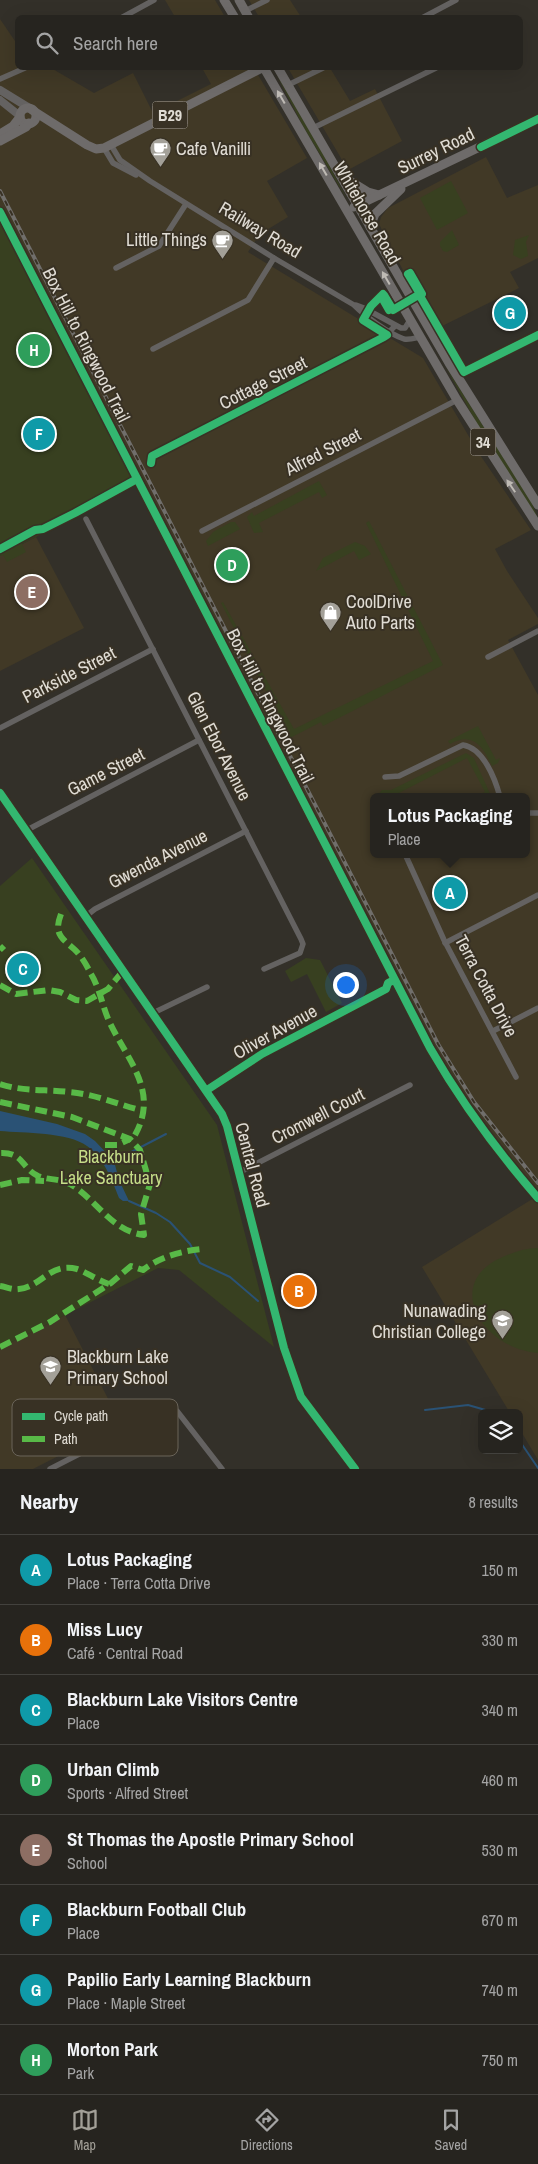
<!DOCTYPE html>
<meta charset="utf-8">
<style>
body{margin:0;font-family:"Archivo Narrow",sans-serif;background:#2e2c28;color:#f1f3f6}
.controls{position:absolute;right:15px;bottom:15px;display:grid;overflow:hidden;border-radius:8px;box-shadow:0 5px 20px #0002}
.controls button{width:45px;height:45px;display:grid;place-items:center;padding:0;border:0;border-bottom:1px solid #42413d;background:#26241f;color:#f1f3f6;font:25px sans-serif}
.you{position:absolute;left:345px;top:984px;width:18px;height:18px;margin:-12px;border:4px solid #fff;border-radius:50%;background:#1a73e8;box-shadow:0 0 0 8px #1a73e833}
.badge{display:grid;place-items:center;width:32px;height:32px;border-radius:50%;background:#a3a098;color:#fff;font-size:16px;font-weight:700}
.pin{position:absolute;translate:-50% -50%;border:2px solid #fff;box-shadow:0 1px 5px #0006}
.popup{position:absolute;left:370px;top:793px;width:160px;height:65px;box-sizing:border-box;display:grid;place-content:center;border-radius:8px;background:#26241f;filter:drop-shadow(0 1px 4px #0005);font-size:16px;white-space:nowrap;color:#a4a4a4}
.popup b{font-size:19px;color:#f1f3f6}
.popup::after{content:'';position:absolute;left:50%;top:100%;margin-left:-10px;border:10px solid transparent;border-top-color:#26241f}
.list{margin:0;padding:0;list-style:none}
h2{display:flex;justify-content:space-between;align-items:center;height:65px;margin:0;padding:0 20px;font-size:21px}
h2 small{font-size:16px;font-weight:400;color:#a4a4a4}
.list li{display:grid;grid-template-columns:32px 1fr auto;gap:15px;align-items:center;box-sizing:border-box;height:70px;padding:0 20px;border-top:1px solid #42413d}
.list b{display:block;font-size:19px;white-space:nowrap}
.list p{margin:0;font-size:16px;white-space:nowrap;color:#a4a4a4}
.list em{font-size:16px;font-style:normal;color:#a4a4a4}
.icon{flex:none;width:28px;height:28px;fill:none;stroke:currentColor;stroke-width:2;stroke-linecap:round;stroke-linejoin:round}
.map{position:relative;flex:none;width:538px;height:1469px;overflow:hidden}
.search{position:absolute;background:#26241f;box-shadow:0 5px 20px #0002;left:15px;right:15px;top:15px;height:55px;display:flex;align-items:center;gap:12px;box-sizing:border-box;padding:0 18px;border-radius:8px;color:#a4a4a4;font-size:19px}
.sheet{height:625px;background:#26241f}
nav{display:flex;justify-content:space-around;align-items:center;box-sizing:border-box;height:70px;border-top:1px solid #42413d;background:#26241f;font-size:14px;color:#a4a4a4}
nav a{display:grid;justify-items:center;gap:2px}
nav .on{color:#a3a098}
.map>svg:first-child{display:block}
.built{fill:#413926;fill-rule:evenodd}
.green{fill:#384020}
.water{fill:#2a5275}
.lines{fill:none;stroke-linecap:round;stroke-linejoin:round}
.stream{stroke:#2a5275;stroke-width:2}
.minor{stroke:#646261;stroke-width:5.5}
.tertiary{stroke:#646261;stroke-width:8}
.primary{stroke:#6e6b6a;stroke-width:9}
.rail-casing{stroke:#706e6b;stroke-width:4}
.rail{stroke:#383124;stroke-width:2;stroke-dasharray:5.5;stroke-linecap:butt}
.quiet{stroke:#58b947;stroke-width:6;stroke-dasharray:12 6;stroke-linecap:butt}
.cycleway-casing{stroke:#383124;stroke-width:11}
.cycleway{stroke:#33b770;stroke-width:8}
.oneway{fill:#bebab4}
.labels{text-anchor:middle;stroke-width:4;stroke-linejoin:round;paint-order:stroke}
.shield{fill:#383124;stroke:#aea99f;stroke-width:1}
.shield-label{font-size:16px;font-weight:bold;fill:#e0dcd4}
.poi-label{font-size:18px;fill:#e0dcd4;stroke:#383124;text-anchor:start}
.street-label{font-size:18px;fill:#e0dcd4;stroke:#383124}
.park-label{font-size:18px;fill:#c5dd88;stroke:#383124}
.key{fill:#383124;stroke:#6a6459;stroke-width:1}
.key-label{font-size:14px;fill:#e0dcd4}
</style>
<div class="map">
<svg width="538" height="1469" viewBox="0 0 538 1469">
<rect width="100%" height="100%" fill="#333029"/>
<g class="built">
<polygon points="165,0 215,0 225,17 175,17"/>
<polygon points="249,0 290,0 301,17 259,17"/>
<path d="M0 19 17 44 18 68H51L94 93 133 73 153 113 211 84 202 68H254L307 158 267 181 288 217 260 234 248 252 423 358 478 452 531 530 495 549 507 571 538 618V624L508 640 538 695V1460L519 1428V1413H510L422 1267 534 1198 505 1165 465 1112 439 1070 307 817 0 216ZM374 797H526V854H374Z"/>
<polygon points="288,68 330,68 350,101 375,89 402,141 348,170"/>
<polygon points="486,157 507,198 538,185 538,258 510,272 519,288 434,330 379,224 381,217 388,208"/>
<polygon points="36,537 84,628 0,671 0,556"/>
<polygon points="65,1315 121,1424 33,1469 0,1469 0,1348"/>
</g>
<g class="green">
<polygon points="276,74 321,150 348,201 303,126"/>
<polygon points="451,181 468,213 437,230 420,198"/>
<polygon points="0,216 137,485 22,544 26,552 7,562 3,555 0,556"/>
<polygon points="452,230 459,245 447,252 443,251 440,246 440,242"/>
<polygon points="529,235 526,242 528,256 521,259 513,255 515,240"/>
<polygon points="445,366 530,499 538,518 486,440"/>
<polygon points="319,481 327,495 322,498 319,492 259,523 263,532 254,533 247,517 252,512 254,516"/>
<polygon points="369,521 443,665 323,726 321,722 290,738 221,603 223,602 294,729 433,661 366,523"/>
<polygon points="231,522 235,522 240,529 208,546 206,541 213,532"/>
<polygon points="355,542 365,546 371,554 359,560 354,551 316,571 323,558"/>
<polygon points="31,573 43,598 31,604 18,579"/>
<path d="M478 726 496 760 500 758 498 763 492 766C483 747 473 731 450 744L448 741Z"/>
<polygon points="466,753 474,758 491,796 480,797 480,794 485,792 467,758 391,797 376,797 382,790 391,790"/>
<polygon points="32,858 217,1125 274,1347 179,1270 158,1268 0,1348 0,886"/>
<polygon points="306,958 320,960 342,1003 326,1012 307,974 291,982 285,971"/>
<path d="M538 1248V1353C483 1349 440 1282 505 1256 515 1252 526 1248 538 1248Z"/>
</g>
<path class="water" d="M0 1111 57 1124 85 1134 95 1141 114 1161 119 1180 129 1201H123L119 1198C112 1180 104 1158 87 1146 68 1132 24 1133 0 1131Z"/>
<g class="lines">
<g class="stream">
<polyline points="114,1161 166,1134"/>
<polyline points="129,1201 156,1213 170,1222 190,1244 200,1263 230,1277 258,1301"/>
<polyline points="425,1410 468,1405 496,1413"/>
<polyline points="519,1440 538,1468"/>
</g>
<g class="minor">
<polyline points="245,11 267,0"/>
<polyline points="121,18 154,0"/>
<polyline points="422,18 456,0"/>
<polyline points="0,79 25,68"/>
<polyline points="288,85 323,68"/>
<polyline points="313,128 436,68"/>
<path d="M111 145 120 160 150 181 274 258 354 305C365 316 389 334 404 339 410 340 415 338 420 337"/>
<polyline points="104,148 113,163 136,175"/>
<polyline points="116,268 159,246 186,204"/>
<polyline points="356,305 364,308 401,328 405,328 410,320"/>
<polyline points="153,349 248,300 274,258"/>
<polyline points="457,376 538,335"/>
<polyline points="152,456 346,358 384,337 395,326"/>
<polyline points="86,519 301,939 303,944 300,953 264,969"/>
<polyline points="202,531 457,400"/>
<polyline points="488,657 538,631"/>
<polyline points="0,728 153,649"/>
<path d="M385 777 399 776 463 745C483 748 495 778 500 797"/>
<polyline points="526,813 538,813"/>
<polyline points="27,830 199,740"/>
<polyline points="405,854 444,940 516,1077"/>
<polyline points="86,916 95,909 246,831"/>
<polyline points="445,943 538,895"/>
<polyline points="153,1013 207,987"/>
<polyline points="493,1031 538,1008"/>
<polyline points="207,1090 262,1054 386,989"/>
<polyline points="240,1172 410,1085"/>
<polyline points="50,1469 167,1409 177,1411 222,1469"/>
</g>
<g class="tertiary">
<polyline points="0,90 31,109"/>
<polyline points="0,100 20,116"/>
<polyline points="0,793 222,1114 227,1126 284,1348 301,1397 355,1469"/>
</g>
<g class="primary">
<polyline points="224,0 235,18"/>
<polyline points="239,0 249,18"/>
<polyline points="264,68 457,400 538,526"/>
<polyline points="278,68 449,363 538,505"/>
<circle cx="28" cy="116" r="8"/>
<polyline points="32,110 87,145 96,149 104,148 262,68"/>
<polyline points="0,134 13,126 20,117"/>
<polyline points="0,141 26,127 29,123"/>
<polyline points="342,176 368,192 379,195"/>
<polyline points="354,207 538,119"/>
<polyline points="370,227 375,214 401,189"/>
</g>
<defs>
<polyline id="rail" points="0,191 438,1044 474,1102 538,1183"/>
</defs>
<use href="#rail" class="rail-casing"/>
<use href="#rail" class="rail"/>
<g class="quiet">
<path d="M61 914C54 933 60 937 74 949 81 955 87 966 91 974 100 989 102 1005 109 1021 128 1062 162 1093 132 1140"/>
<polyline points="0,946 4,950"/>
<polyline points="0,985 16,994 49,990 60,992 76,1000 87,1001 108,989 123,971"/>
<path d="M0 1084C25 1092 44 1089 69 1092 95 1094 119 1105 144 1111"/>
<path d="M0 1102 72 1117 130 1139 140 1150 150 1184 141 1214 144 1235C113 1231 99 1204 75 1187 60 1177 50 1181 38 1176 21 1168 24 1152 0 1153"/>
<polyline points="105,1145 117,1145 130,1139"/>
<polyline points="0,1185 22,1180 44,1181"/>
<path d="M0 1286C7 1287 12 1290 19 1289 41 1287 50 1262 77 1269 84 1271 99 1281 109 1284"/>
<path d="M0 1347 50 1322 111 1283 131 1266 143 1270C160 1257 181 1251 202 1249"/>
</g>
<defs>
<g id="cycleway">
<polyline points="481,147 538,119"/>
<path d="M0 212 430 1048C461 1102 497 1151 538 1198"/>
<polyline points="151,463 152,456 384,337 387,335 363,320 371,306 383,294 391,309 389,310 381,296 384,295 393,310 420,294 408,274 410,273 422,294 420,296 464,372 538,335"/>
<polyline points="0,549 35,530 43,529 75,513 137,479"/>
<polyline points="0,793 222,1114 227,1126 284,1348 301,1397 355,1469"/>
<polyline points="207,1090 262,1054 386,989 388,983 394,980"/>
</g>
</defs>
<use href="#cycleway" class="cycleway-casing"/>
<use href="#cycleway" class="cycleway"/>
</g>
<defs><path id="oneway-solid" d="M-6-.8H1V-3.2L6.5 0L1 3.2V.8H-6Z" transform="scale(1.25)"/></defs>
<g class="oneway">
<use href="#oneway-solid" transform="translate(281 97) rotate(-120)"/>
<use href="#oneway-solid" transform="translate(323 169) rotate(-120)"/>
<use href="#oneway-solid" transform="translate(386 278) rotate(-120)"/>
<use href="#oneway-solid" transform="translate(511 486) rotate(-124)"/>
</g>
<defs>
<symbol id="cafe-pin" viewBox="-11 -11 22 30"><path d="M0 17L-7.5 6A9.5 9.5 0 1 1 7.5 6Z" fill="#a3a098" stroke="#383124"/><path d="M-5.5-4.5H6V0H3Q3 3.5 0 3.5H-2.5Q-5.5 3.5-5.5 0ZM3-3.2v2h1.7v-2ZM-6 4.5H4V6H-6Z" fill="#fff"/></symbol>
<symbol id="shop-pin" viewBox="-11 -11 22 30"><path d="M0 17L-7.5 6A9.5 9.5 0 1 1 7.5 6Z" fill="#a3a098" stroke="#383124"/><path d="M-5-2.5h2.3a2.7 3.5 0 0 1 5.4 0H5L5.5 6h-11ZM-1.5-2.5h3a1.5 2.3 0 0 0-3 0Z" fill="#fff"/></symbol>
<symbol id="school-pin" viewBox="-11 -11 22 30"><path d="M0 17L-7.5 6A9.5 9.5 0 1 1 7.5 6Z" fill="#a3a098" stroke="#383124"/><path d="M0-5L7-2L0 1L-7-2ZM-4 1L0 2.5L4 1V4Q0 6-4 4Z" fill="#fff"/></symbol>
</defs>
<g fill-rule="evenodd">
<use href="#cafe-pin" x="148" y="136" width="25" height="34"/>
<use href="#cafe-pin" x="210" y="228" width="25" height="34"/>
<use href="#shop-pin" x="318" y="600" width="25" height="34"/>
<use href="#school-pin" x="490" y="1308" width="25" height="34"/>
<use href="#school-pin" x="38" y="1354" width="25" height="34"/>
</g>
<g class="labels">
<g class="shield">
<rect x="152.5" y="101.5" width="35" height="27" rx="4"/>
<rect x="470.5" y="428.5" width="25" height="27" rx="4"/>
</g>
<g class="shield-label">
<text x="170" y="121">B29</text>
<text x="483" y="448">34</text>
</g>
<g class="poi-label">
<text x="176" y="155">Cafe Vanilli</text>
<text x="207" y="246" text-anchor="end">Little Things</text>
<text x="346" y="608">CoolDrive<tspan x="346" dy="21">Auto Parts</tspan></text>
<text x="486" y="1317" text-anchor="end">Nunawading<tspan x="486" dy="21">Christian College</tspan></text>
<text x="67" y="1363">Blackburn Lake<tspan x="67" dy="21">Primary School</tspan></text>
</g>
<g class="street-label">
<text transform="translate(436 151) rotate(-26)" y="6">Surrey Road</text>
<text transform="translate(367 213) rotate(60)" y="6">Whitehorse Road</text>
<text transform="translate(260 230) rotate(31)" y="6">Railway Road</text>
<text transform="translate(86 345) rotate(63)" y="6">Box Hill to Ringwood Trail</text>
<text transform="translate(263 383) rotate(-27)" y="6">Cottage Street</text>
<text transform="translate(323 452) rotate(-27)" y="6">Alfred Street</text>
<text transform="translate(69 675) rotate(-27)" y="6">Parkside Street</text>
<text transform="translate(270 706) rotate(63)" y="6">Box Hill to Ringwood Trail</text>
<text transform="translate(219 746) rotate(63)" y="6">Glen Ebor Avenue</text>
<text transform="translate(106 772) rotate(-27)" y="6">Game Street</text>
<text transform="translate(158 859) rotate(-27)" y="6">Gwenda Avenue</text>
<text transform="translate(486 986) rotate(62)" y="6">Terra Cotta Drive</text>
<text transform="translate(275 1032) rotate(-29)" y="6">Oliver Avenue</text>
<text transform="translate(318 1116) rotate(-27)" y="6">Cromwell Court</text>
<text transform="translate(252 1165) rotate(75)" y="6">Central Road</text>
</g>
<g class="park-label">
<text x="111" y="1163">Blackburn<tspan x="111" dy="21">Lake Sanctuary</tspan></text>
</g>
</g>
<rect x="12" y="1399" width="166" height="57" rx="8" class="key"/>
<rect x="22" y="1413" width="23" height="7" fill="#33b770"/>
<rect x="22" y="1436" width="23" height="6" fill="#58b947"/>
<g class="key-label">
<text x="54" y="1421">Cycle path</text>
<text x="54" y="1444">Path</text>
</g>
</svg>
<div class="controls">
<button><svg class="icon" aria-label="layers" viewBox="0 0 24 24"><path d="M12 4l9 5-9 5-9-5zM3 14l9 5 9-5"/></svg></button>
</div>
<div class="you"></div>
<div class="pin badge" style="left:450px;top:893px;background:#0f9aa8">A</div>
<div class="popup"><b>Lotus Packaging</b>Place</div>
<div class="pin badge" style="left:299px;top:1291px;background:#e8710a">B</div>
<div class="pin badge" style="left:23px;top:969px;background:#0f9aa8">C</div>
<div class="pin badge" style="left:232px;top:565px;background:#2e9e5b">D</div>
<div class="pin badge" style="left:32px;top:592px;background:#8d6e63">E</div>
<div class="pin badge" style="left:39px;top:434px;background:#0f9aa8">F</div>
<div class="pin badge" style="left:510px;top:313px;background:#0f9aa8">G</div>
<div class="pin badge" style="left:34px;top:350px;background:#2e9e5b">H</div>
<div class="search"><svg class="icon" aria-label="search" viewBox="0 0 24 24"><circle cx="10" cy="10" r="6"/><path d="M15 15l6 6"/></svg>Search here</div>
</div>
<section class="sheet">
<h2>Nearby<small>8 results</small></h2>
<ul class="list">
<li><span class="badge" style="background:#0f9aa8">A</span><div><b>Lotus Packaging</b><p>Place · Terra Cotta Drive</p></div><em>150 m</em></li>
<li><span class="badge" style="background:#e8710a">B</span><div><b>Miss Lucy</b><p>Café · Central Road</p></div><em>330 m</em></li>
<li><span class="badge" style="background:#0f9aa8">C</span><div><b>Blackburn Lake Visitors Centre</b><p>Place</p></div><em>340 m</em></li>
<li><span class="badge" style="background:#2e9e5b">D</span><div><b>Urban Climb</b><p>Sports · Alfred Street</p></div><em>460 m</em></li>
<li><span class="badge" style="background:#8d6e63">E</span><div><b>St Thomas the Apostle Primary School</b><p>School</p></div><em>530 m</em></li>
<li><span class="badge" style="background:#0f9aa8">F</span><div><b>Blackburn Football Club</b><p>Place</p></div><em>670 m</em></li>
<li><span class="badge" style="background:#0f9aa8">G</span><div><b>Papilio Early Learning Blackburn</b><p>Place · Maple Street</p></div><em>740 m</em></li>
<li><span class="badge" style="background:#2e9e5b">H</span><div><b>Morton Park</b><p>Park</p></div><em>750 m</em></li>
</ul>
</section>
<nav>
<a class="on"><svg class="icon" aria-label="map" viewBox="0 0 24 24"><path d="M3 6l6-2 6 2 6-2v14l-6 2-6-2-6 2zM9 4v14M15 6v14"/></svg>Map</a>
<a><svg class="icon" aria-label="directions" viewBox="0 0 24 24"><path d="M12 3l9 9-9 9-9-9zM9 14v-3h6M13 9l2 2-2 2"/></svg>Directions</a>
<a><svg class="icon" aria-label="saved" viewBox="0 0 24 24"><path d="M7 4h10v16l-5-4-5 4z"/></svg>Saved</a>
</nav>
